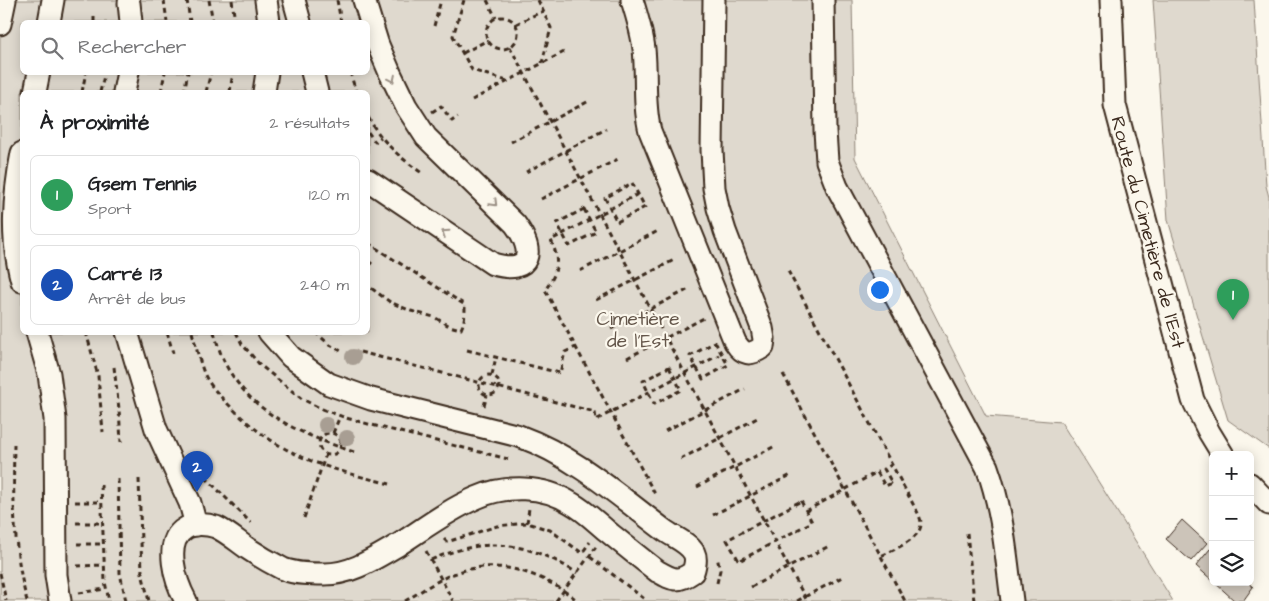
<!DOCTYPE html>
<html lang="fr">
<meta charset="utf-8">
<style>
body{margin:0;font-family:"Architects Daughter",sans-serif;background:#f2f2f2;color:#202124}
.controls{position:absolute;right:15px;bottom:15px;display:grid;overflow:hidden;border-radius:8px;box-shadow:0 2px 12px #0003}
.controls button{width:45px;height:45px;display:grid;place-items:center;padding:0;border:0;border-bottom:1px solid #e0e0e0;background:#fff;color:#202124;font:25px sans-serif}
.you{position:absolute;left:879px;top:289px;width:18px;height:18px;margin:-12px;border:4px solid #fff;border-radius:50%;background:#1a73e8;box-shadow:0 0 0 8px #1a73e833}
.badge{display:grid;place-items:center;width:32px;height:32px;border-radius:50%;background:#b45309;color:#fff;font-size:16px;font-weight:700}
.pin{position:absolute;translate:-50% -41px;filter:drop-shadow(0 1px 2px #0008)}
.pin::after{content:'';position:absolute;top:26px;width:18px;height:15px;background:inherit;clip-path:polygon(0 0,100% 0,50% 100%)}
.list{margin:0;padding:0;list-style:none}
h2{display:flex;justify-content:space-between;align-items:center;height:65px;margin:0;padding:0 20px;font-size:21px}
h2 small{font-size:16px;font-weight:400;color:#757577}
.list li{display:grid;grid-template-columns:32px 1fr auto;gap:15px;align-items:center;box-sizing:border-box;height:80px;margin:0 10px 10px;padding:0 10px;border:1px solid #e0e0e0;border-radius:8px}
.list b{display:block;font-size:19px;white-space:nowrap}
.list p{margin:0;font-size:16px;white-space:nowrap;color:#757577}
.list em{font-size:16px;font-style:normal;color:#757577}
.icon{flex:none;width:28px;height:28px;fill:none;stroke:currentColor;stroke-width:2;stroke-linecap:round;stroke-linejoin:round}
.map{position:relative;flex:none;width:1269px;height:601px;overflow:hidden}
.search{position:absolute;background:#fff;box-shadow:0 2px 12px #0003;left:20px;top:20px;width:350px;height:55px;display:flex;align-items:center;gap:12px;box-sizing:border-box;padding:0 18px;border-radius:8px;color:#757577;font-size:19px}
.panel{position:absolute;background:#fff;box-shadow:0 2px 12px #0003;left:20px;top:90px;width:350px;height:245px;border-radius:8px}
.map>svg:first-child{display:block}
.green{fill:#dfd9ce;stroke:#8d8276;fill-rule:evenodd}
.building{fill:#ccc4b9;stroke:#3b2a1e}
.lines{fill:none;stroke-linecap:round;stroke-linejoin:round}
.minor-casing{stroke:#3b2a1e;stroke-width:25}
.path{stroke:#3b2a1e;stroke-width:3;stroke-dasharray:5 4;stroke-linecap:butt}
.minor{stroke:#fbf7ec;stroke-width:21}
.tree{fill:#a89e93}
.oneway{stroke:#9b9085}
.labels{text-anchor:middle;stroke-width:4.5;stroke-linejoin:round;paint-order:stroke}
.street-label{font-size:19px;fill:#3b2a1e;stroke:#fbf7ec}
.park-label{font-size:19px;fill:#64564a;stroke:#fbf7ec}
</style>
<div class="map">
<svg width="1269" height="601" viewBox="0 0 1269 601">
<rect width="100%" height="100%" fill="#fbf7ec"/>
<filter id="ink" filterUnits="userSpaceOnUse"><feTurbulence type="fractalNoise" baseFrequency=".02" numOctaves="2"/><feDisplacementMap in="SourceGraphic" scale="10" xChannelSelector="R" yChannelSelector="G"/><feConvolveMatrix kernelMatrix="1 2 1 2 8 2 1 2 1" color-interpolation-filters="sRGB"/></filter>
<g filter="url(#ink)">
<g class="green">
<path d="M0 0H852L855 158 986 416 1061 422 1173 601H0ZM22 22H368V72H22ZM22 92H368V332H22Z"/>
<polygon points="1153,0 1254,0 1266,186 1269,197 1269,449 1228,420 1168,220"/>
</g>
<g class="building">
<polygon points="1182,520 1207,543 1191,561 1166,539"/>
<polygon points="1210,549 1213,551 1213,581 1196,566"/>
<polygon points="1214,582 1247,582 1253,587 1243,601 1235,601"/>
</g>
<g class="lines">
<defs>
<g id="minor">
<polyline points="266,0 269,22"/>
<polyline points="294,0 300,22"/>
<path d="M364 0 378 45 390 73 406 106 426 137 515 224C535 251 532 275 493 264L368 180"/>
<path d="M632 0C637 16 642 32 644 49 647 77 643 104 650 131L735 342C743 355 750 356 763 347L764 339 762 328 725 231 718 208 714 188 712 150 714 0"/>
<path d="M823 0 825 131 827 161 837 187 987 467C1003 511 1006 555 1012 601"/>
<polyline points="1111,0 1115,105 1193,400 1209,432 1223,455"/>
<polyline points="129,3 131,22"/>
<polyline points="49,22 53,0"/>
<polyline points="0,24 5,0"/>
<polyline points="312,72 317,92"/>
<polyline points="35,92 39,72"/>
<polyline points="124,92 128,72"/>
<polyline points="264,92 267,72"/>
<path d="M22 153C14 195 10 239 22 281"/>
<polyline points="37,332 49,374 55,419 56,575 60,601"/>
<polyline points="127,332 156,429 190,503 196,525"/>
<polyline points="1250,484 1269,504"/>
<path d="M186 601C176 583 162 541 186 528 194 523 207 524 216 527 227 532 237 541 247 548 259 556 271 563 283 569 296 574 311 574 325 574 352 574 375 558 398 545 423 529 448 510 476 498 505 485 543 485 571 503 584 510 595 521 607 531 623 544 640 558 657 571 673 580 677 583 693 572 695 566 697 559 694 553 688 542 673 537 664 530 618 495 574 456 519 436L371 399 329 384 291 357 269 332"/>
</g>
</defs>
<use href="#minor" class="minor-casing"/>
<g class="path">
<polyline points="164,0 167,22"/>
<polyline points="187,0 190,22"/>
<polyline points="209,0 213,22"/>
<polyline points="232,0 235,22"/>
<polyline points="337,0 341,22"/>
<polyline points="464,0 453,36 472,70 507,81"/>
<polyline points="487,0 496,18"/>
<polyline points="538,0 551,28 542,63"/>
<circle cx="502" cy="33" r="16"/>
<polyline points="94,22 94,17"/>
<polyline points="516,24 543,11"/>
<polyline points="434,26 441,0"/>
<polyline points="510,47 807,601"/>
<polyline points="463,53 488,40"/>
<polyline points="350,72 356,92"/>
<polyline points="82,92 86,72"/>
<polyline points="100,92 104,76"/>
<polyline points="161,92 165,72"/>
<polyline points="184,92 188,72"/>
<polyline points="206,92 211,72"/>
<polyline points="230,92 233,72"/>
<polyline points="472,100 564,52"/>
<polyline points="432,112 441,106 452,121 458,117"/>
<path d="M368 117C381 141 400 158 422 173"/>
<polyline points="368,132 375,142 381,137"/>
<polyline points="511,142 589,101"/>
<polyline points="526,172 606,129"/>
<polygon points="632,183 645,207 617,222 605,198"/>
<path d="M638 194 551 240C560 260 558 273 545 290L656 496"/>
<polyline points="541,199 620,158"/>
<polygon points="584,209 596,232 569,246 557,223"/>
<path d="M368 243 465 305C465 313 465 321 461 329L449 326 434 317 411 311 390 302 371 288"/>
<polyline points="368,261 375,266"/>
<polyline points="580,271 660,230"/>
<path d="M788 271 913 504C916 509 920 516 921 522 923 538 893 550 881 556"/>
<polyline points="596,300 676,259"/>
<polyline points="611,329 691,288"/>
<polyline points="86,332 98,376 103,432"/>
<polyline points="167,332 173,353"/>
<path d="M192 332C196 346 199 360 204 373 210 387 222 398 233 409 281 457 326 468 390 484"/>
<path d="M214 332C218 346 222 360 230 372 258 417 306 436 354 452"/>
<polyline points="236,332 242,344 260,365 302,399 322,409 346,418 372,425 508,459"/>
<polyline points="315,332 330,345 343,352"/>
<polygon points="715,342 728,365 703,379 690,356"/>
<polyline points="467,350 560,373 565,352 576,347"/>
<polyline points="360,352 595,412 596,420 719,355"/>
<polyline points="627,358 704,318"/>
<polyline points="114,367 119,409 121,442"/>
<polygon points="669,367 681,390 654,404 643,381"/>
<polyline points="783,374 905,601"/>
<circle cx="489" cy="385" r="10"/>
<polyline points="492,375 496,357"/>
<polyline points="484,406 487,395"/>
<polyline points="665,431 745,389"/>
<polyline points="333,433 340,416"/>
<circle cx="330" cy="444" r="11"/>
<path d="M14 444C13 497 13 549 27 601"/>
<polyline points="681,459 759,417"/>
<polyline points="199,471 251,523"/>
<polyline points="118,479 120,573 126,601"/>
<polyline points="139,479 142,573 149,601"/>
<polyline points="101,485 105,582 109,601"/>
<polyline points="697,487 775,446"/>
<polygon points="801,501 812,522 739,561 727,540"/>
<polyline points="75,502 102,502"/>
<polyline points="806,511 877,472 885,486 892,483 884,469 891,465"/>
<polyline points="713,515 791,475"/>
<polyline points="304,518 326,454"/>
<polyline points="76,523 102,523"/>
<polyline points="527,523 529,508"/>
<polyline points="967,533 974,601"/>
<polyline points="444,539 447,542 497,526 527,523 550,530 582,553 590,542"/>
<polyline points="77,544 103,544"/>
<polyline points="426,551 453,601"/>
<polyline points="590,557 647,601"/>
<path d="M431 560C486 536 527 541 577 573"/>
<polyline points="77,566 104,565"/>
<polyline points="0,573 6,601"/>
<polyline points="717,583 720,570 717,557"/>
<polyline points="751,587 829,546"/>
<polyline points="79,593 105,589"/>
<path d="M405 601C422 591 438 579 456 573 499 557 544 574 578 601"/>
<polyline points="556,601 596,547"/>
<polyline points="797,601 844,576"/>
</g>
<use href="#minor" class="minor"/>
</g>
<g class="tree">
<circle cx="353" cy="357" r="8"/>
<circle cx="326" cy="425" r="8"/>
<circle cx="347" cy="438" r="8"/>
</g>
<defs><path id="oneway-chevron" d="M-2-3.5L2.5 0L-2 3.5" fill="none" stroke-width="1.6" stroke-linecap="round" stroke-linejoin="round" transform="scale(1.25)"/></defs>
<g class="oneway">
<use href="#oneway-chevron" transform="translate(392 79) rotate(64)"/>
<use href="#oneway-chevron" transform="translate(494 203) rotate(45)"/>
<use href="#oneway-chevron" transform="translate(445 233) rotate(-147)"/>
</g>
</g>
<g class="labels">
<g class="street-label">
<text transform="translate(1149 232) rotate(75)" y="7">Route du Cimetière de l'Est</text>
</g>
<g class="park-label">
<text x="638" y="325">Cimetière<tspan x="638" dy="22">de l'Est</tspan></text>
</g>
</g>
</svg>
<div class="controls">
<button>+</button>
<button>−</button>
<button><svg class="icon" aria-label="layers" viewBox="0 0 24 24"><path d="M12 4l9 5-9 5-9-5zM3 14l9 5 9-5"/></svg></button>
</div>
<div class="you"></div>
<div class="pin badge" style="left:1233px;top:320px;background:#2e9e5b">1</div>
<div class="pin badge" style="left:197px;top:492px;background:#1a4fb4">2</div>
<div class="search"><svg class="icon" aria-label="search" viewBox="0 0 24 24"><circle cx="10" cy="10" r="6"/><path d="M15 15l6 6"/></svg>Rechercher</div>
<section class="panel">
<h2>À proximité<small>2 résultats</small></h2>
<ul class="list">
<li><span class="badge" style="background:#2e9e5b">1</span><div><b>Gsem Tennis</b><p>Sport</p></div><em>120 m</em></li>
<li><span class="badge" style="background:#1a4fb4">2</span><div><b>Carré 13</b><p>Arrêt de bus</p></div><em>240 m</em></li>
</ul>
</section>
</div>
